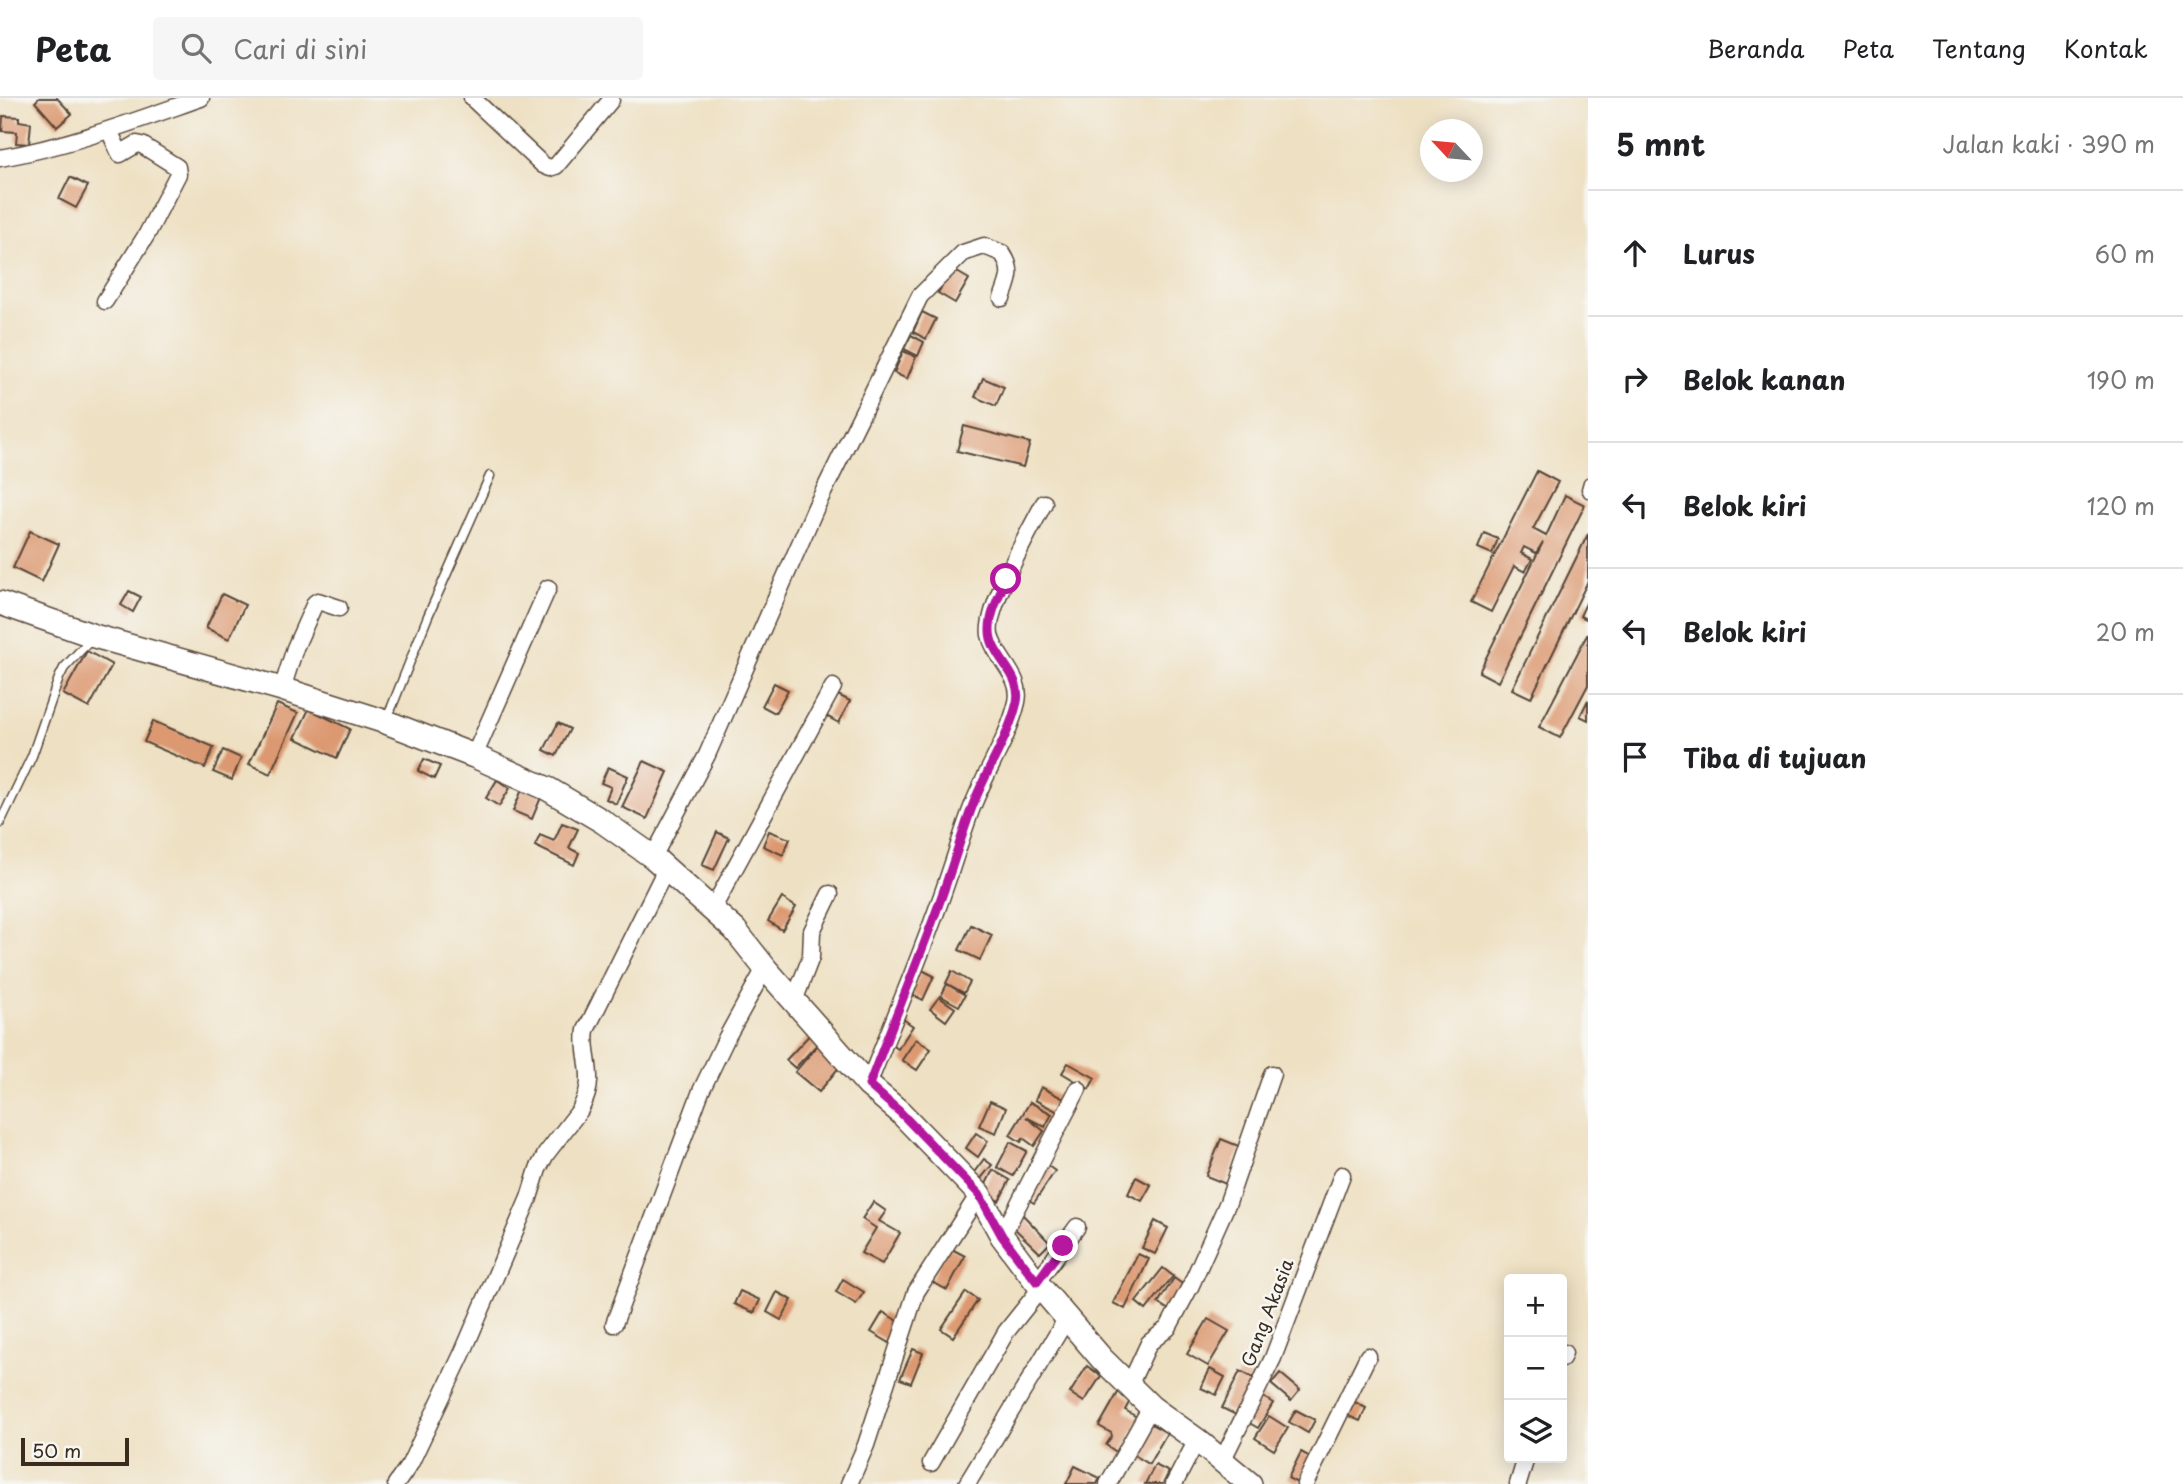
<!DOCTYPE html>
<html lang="id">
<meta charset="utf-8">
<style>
body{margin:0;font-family:"Playpen Sans",sans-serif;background:#f6f6f6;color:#202124}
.controls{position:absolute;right:21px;bottom:21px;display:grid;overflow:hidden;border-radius:7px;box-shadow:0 4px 18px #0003}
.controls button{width:63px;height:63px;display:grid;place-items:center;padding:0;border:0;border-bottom:2px solid #e0e0e0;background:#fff;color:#202124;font:35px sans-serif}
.compass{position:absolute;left:1420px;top:21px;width:63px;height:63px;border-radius:50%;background:#fff;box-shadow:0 4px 18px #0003;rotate:296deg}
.scale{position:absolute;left:21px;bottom:18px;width:108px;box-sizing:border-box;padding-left:7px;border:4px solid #3b2a1e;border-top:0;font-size:19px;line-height:24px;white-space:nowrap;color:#3b2a1e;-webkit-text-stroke:5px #f6f6f2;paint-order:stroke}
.stop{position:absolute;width:21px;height:21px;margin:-16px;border:5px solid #b5179e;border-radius:50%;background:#fff}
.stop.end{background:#b5179e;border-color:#fff;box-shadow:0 2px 7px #0008}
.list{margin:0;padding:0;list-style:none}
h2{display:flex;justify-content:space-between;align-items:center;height:91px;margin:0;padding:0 28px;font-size:30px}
h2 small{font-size:23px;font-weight:400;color:#757577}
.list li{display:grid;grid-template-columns:46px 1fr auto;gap:21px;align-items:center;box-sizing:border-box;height:126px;padding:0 28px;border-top:2px solid #e0e0e0}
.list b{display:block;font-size:26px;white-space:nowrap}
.list em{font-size:23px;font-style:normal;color:#757577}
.icon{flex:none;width:38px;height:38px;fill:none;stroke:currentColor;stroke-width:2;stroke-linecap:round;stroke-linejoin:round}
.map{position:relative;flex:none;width:1588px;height:1386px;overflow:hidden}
header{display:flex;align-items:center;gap:42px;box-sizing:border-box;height:98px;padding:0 35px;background:#fff;border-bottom:2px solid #e0e0e0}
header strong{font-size:33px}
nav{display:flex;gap:38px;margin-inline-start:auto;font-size:24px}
.search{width:490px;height:63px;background:#f6f6f6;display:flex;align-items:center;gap:18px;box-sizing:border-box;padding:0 24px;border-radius:7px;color:#757577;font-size:26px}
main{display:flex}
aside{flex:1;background:#fff}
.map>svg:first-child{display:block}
.building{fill:#dc9870}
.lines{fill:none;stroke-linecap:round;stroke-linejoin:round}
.service-casing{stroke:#564537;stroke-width:11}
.minor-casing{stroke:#564537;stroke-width:19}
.secondary-casing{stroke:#564537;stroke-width:26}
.service{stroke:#fff;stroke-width:8}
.minor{stroke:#fff;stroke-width:16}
.secondary{stroke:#fff;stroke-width:23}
.route{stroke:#b5179e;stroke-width:9}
.labels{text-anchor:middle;stroke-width:5;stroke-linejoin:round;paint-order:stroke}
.street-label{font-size:18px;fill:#3b2a1e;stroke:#f6f6f2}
</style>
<header>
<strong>Peta</strong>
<div class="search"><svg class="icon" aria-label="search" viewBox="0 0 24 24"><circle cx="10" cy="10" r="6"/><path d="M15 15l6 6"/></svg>Cari di sini</div>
<nav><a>Beranda</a><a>Peta</a><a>Tentang</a><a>Kontak</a></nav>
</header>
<main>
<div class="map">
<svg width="1588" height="1386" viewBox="0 0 1588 1386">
<rect width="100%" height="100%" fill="#f6f6f2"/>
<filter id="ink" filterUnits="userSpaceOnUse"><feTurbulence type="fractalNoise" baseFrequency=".0143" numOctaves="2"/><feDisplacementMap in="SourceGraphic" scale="14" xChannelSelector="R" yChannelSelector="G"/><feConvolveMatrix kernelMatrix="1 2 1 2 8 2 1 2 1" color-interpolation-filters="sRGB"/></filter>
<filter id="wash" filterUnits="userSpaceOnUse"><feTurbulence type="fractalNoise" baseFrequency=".00686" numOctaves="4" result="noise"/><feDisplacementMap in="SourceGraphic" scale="28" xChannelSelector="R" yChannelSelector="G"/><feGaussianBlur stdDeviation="1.57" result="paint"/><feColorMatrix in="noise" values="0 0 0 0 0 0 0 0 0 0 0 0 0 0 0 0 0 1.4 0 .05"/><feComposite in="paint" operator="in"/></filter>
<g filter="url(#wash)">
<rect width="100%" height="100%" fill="#eee0c2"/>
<g id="blocks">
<g class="building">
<polygon points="39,0 57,0 72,16 57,29 35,4"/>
<polygon points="3,18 19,19 19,23 31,25 29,46 16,45 17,34 2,33"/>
<polygon points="70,79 88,88 76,110 59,101"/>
<polygon points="952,171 969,181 955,205 938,195"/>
<polygon points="922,214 936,221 926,241 913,234"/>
<polygon points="911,237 924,244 918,258 904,251"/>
<polygon points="903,253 916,259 907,281 894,275"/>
<polygon points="983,280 1004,289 996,308 975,299"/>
<polygon points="964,328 1030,345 1023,369 957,353"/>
<polygon points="1537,373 1558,384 1533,431 1546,438 1565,397 1585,407 1498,584 1479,574 1543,444 1536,455 1524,449 1521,455 1532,461 1525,474 1514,468 1491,514 1471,504"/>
<polygon points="30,433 59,446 42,484 13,470"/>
<polygon points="1484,435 1498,441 1492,456 1478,450"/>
<polygon points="1588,436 1588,483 1531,600 1512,591"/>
<polygon points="129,493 141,499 133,514 121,507"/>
<polygon points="222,496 245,507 229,541 206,530"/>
<polygon points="1588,501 1588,522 1580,518"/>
<polygon points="1588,535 1588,587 1560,640 1539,629"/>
<polygon points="87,553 112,567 89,610 63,596"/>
<polygon points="774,585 788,592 775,615 762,608"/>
<polygon points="838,597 850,603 839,625 826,618"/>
<polygon points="1588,602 1588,622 1580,618"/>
<polygon points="277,606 298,615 270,676 249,666"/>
<polygon points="309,611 350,631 337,660 295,640"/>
<polygon points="153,623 214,649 205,670 144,644"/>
<polygon points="558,625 570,631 556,658 544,652"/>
<polygon points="223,652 241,660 232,682 213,674"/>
<polygon points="424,661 440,668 434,681 418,673"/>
<polygon points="644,663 668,674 647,721 622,709"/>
<polygon points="608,669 628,678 616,706 606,701 611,689 601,685"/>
<polygon points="497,682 510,690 499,708 486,700"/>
<polygon points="523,689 542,697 532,721 513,713"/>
<polygon points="562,725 578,731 569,750 579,755 574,767 535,748 540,737 554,743"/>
<polygon points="769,733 790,741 783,757 763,748"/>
<polygon points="717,734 729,740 714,772 702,767"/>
<polygon points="782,800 796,809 782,832 768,823"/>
<polygon points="971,827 992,837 980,862 959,852"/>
<polygon points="922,872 934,878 923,902 911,896"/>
<polygon points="952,873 970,884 964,895 946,885"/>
<polygon points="947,886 965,897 959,908 941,898"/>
<polygon points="939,899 955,910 946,923 930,911"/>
<polygon points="903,921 913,928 898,951 887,944"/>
<polygon points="816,930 825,938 795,970 786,962"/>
<polygon points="916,941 931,951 917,972 902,962"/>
<polygon points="821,943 845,962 819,994 795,974"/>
<polygon points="1068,965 1095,980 1089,991 1062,975"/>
<polygon points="1041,989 1066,1002 1060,1015 1035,1002"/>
<polygon points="990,1003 1006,1010 996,1035 979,1028"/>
<polygon points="1030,1004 1052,1016 1045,1029 1026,1019 1044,1033 1034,1048 1023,1040 1021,1044 1010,1037"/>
<polygon points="976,1035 988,1043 978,1059 966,1050"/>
<polygon points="1221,1041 1241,1049 1226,1086 1206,1078"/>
<polygon points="1010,1044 1027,1053 1013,1078 997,1069"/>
<polygon points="984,1061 992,1067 979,1083 972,1077"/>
<polygon points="1048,1068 1055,1073 1034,1105 1026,1100"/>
<polygon points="993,1072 1010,1082 999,1103 982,1094"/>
<polygon points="1136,1079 1151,1087 1142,1103 1128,1096"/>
<polygon points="873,1104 886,1113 879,1123 900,1135 882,1166 861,1155 876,1130 862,1121"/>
<polygon points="1023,1117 1050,1145 1040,1155 1012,1128"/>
<polygon points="1155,1123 1168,1130 1155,1156 1142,1150"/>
<polygon points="948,1149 965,1158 947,1192 930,1183"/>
<polygon points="1138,1156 1149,1161 1125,1211 1113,1205"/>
<polygon points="1163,1170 1173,1178 1146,1212 1136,1204"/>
<polygon points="1174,1180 1185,1188 1169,1212 1158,1205"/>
<polygon points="843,1181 864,1194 856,1206 836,1194"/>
<polygon points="740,1193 760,1202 754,1215 734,1206"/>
<polygon points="777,1194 792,1202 781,1222 767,1214"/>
<polygon points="966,1194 978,1202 953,1239 941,1231"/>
<polygon points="883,1214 901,1225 890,1245 871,1234"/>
<polygon points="1208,1221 1229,1233 1208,1268 1187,1256"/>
<polygon points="913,1251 923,1255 911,1285 900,1281"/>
<polygon points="1087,1268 1101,1278 1084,1304 1070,1295"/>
<polygon points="1210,1271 1225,1279 1216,1297 1201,1290"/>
<polygon points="1240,1273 1254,1280 1236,1317 1222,1310"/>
<polygon points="1280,1275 1300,1292 1291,1303 1271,1286"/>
<polygon points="1119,1293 1131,1301 1125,1312 1140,1321 1121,1357 1106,1347 1112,1338 1111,1335 1099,1328"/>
<polygon points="1261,1298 1273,1305 1258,1330 1246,1323"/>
<polygon points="1351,1302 1366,1310 1360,1323 1344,1316"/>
<polygon points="1296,1312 1315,1322 1308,1335 1289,1324"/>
<polygon points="1269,1318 1288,1330 1274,1352 1255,1340"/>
<polygon points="1149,1325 1167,1335 1149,1366 1131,1355"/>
<polygon points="1301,1354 1312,1360 1299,1386 1288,1380"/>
<polygon points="1155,1367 1169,1374 1163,1386 1145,1386"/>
<polygon points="1075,1368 1100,1380 1097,1386 1066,1386"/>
</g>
</g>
</g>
<g filter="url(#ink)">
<use href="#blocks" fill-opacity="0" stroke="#564537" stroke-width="2"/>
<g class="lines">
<defs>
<g id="service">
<polyline points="1588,384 1586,391 1588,395"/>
<polyline points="387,621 428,518 490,378"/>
<polyline points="0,725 32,658 59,580 64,570 92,540"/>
</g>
<g id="minor">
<polyline points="472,0 543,67 550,70 556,68 611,2"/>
<path d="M0 60C69 48 135 23 201 0"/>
<polyline points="105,203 147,136 178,76 177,69 142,47 137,46 120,56 109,32"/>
<polyline points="282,591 295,550 315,505 318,503 339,510"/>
<polyline points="474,658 548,490"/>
<path d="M653 759 707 657 816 409 920 198 963 155 984 148 1002 155C1014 172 1009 182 1002 200"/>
<polyline points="712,812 833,589"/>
<polyline points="794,903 811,859 812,833 830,796"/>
<path d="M868 987C892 926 918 865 940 803 951 773 960 742 971 712 984 676 1008 642 1017 604 1023 578 995 561 990 537 985 510 1031 431 1044 405"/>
<polyline points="1002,1138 1078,991"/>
<polyline points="1037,1184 1077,1129"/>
<polyline points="614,1226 701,993 727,939 765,870"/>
<polyline points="1562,1260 1564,1255"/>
<polyline points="1129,1288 1149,1245 1168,1230 1191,1187 1228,1104 1272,976"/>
<polyline points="1222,1363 1273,1260 1342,1077"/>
<polyline points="931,1365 1006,1234 1041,1190"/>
<path d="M396 1386 410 1366 463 1254 529 1100 538 1071 546 1056 580 1012C585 1002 590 991 589 979 589 963 583 948 586 932L666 771"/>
<polyline points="849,1386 866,1347 916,1194 979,1096"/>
<polyline points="967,1386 1067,1220"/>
<polyline points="1108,1386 1151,1309"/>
<polyline points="1174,1386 1197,1342"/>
<polyline points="1305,1386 1368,1258"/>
<polyline points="1518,1386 1526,1360"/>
</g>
<polyline id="secondary" points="0,505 94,538 282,591 386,624 474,658 548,691 602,723 653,759 735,832 765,870 868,987 900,1014 979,1096 1002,1138 1041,1190 1102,1261 1151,1309 1197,1342 1250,1386"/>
</defs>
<use href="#service" class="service-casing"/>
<use href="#minor" class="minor-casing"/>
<use href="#secondary" class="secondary-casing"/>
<use href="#service" class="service"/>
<use href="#minor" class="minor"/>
<use href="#secondary" class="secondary"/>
</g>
</g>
<g class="lines" filter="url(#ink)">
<path class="route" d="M1006 481C1000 497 990 514 990 531 989 559 1023 575 1017 604 1008 642 984 675 971 712 960 742 951 773 940 803 918 865 892 926 869 987L900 1014 979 1096 1002 1138 1037 1184 1063 1148"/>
</g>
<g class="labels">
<g class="street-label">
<text transform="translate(1268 1215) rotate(-69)" y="6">Gang Akasia</text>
</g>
</g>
</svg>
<div class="controls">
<button>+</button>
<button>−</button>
<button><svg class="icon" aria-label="layers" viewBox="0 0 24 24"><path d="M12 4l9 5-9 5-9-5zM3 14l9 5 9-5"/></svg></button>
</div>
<svg class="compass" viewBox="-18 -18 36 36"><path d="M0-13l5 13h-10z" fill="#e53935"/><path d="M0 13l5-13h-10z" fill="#757577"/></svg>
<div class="scale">50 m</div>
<div class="stop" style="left:1006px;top:481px"></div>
<div class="stop end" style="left:1063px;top:1148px"></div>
</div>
<aside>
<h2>5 mnt<small>Jalan kaki · 390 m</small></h2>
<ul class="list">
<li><svg class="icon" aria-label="ahead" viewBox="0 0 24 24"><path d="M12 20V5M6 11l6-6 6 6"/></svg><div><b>Lurus</b></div><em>60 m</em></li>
<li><svg class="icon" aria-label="right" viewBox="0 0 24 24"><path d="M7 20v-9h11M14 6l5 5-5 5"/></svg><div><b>Belok kanan</b></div><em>190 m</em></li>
<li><svg class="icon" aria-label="left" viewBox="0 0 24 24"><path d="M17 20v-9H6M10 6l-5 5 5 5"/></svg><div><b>Belok kiri</b></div><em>120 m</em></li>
<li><svg class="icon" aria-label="left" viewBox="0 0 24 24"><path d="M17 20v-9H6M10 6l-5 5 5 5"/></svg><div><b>Belok kiri</b></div><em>20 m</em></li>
<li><svg class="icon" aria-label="arrive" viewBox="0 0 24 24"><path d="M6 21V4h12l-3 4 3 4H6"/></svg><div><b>Tiba di tujuan</b></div></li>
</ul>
</aside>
</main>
